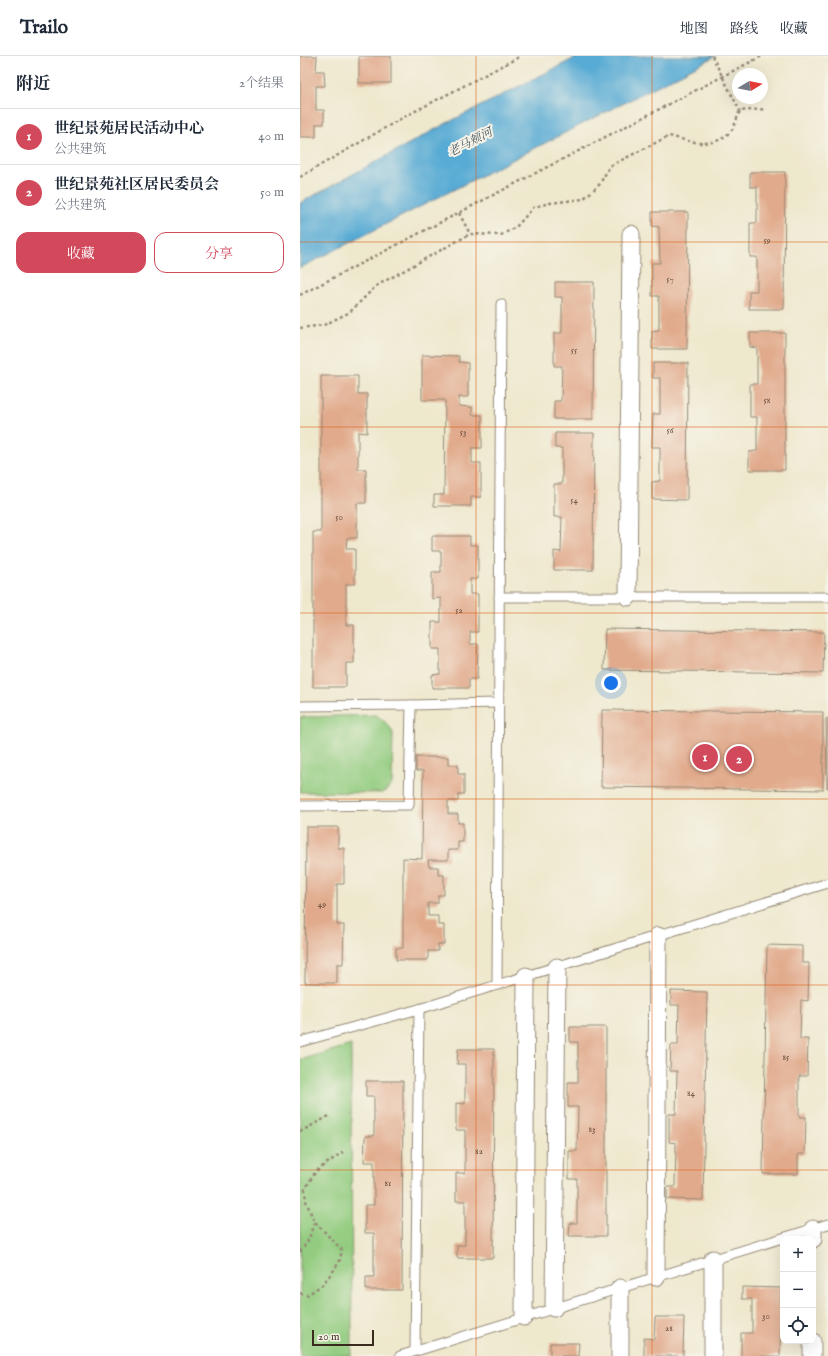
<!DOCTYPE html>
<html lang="zh">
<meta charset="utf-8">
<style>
body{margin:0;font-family:"IM FELL English","Noto Serif SC",serif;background:#f2f2f3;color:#1f2937}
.controls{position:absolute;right:12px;bottom:12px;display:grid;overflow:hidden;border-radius:8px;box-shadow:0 4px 16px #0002}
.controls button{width:36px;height:36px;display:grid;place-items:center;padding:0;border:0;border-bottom:1px solid #e0e1e3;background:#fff;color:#1f2937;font:20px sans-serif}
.compass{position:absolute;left:432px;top:12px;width:36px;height:36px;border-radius:50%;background:#fff;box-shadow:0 4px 16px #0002;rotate:80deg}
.scale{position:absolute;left:12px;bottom:10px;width:62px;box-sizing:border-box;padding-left:4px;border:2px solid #3b2a1e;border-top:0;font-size:11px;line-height:14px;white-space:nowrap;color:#3b2a1e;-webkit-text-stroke:3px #f7f3e8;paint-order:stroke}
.you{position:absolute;left:311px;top:627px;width:14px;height:14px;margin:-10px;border:3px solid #fff;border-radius:50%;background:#1a73e8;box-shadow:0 0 0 6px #1a73e833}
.badge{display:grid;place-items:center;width:26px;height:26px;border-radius:50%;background:#d1495b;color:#fff;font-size:13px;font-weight:700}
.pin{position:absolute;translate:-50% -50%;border:2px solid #fff;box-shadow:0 1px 4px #0006}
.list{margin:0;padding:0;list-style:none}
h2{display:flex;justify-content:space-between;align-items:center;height:52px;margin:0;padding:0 16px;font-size:17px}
h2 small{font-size:13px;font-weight:400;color:#747a83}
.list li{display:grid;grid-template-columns:26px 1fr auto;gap:12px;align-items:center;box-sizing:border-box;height:56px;padding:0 16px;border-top:1px solid #e0e1e3}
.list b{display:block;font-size:15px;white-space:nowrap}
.list p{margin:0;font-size:13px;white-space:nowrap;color:#747a83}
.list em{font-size:13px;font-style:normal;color:#747a83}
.actions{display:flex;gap:8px;padding:12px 16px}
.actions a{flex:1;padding:9px 0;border:1px solid #d1495b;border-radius:12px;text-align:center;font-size:14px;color:#d1495b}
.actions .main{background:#d1495b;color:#fff}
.icon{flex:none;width:22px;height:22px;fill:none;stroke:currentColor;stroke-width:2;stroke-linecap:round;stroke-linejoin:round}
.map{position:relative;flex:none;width:528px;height:1300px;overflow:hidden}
header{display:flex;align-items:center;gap:24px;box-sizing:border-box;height:56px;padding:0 20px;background:#fff;border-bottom:1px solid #e0e1e3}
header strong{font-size:19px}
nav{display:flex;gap:22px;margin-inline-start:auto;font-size:14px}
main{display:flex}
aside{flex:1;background:#fff}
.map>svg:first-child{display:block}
.green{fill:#93cc80;stroke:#677b4f}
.water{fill:#59abd4;stroke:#4a6a79}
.building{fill:#e1aa8c}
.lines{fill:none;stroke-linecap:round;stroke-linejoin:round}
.lane-casing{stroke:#948976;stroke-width:11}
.street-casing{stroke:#948976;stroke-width:19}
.path{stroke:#948976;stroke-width:2.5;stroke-dasharray:3 3;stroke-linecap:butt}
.lane{stroke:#fff;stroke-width:9}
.street{stroke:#fff;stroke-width:17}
.grid{fill:none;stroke:#df570d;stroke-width:1;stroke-opacity:0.55}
.labels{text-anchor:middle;stroke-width:4;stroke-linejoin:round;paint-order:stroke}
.number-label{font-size:9px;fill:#644a3a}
.water-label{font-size:12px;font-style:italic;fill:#46575e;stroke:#f7f3e8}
</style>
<header>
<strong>Trailo</strong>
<nav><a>地图</a><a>路线</a><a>收藏</a></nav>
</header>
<main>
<aside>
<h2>附近<small>2个结果</small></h2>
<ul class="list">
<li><span class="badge">1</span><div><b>世纪景苑居民活动中心</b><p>公共建筑</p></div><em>40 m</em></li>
<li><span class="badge">2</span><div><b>世纪景苑社区居民委员会</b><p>公共建筑</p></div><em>50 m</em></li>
</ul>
<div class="actions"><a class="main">收藏</a><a>分享</a></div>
</aside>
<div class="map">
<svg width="528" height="1300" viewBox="0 0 528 1300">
<rect width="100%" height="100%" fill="#f7f3e8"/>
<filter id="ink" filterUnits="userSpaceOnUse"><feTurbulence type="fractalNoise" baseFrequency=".025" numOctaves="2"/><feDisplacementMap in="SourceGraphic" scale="8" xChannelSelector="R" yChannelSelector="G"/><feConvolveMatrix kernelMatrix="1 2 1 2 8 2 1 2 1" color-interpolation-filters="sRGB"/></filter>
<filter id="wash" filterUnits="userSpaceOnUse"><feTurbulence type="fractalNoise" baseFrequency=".012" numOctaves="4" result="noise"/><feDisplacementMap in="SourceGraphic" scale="16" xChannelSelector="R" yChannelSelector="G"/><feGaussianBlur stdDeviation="0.9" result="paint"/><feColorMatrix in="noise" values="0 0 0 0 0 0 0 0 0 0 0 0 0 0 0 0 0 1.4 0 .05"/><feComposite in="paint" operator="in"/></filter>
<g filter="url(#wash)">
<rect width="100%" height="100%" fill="#eee8cd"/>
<g class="green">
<path d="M76 659C84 665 89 668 93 677L92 728 87 734 82 737 0 736V661Z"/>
<polygon points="51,989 52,1299 0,1300 0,1004"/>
</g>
<polygon class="water" points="279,0 416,0 0,212 0,147 145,68"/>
<g id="blocks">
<g class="building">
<polygon points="0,0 17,0 16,15 24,15 25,30 16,30 16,54 24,54 24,68 16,68 16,81 0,81"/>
<rect x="59" y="0" width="32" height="27"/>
<polygon points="450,116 485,116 484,253 449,253 449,235 457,235 457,201 450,201 450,167 457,167 457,131 450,131"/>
<polygon points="352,156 388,156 387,293 352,293 352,275 359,274 359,240 352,240 352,207 360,207 359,171 352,170"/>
<polygon points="255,226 294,226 293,363 254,363 254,345 261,345 262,310 254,310 254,277 262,277 262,241 255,241"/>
<polygon points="450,277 485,277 485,414 449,414 449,396 457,395 457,361 450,361 450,328 457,328 457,292 450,291"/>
<polygon points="122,299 159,300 159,306 168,307 168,341 159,341 159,350 172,351 172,359 182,359 182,392 172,392 172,407 181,407 181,441 171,441 171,450 134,450 134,439 144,439 145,344 122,344"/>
<polygon points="353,307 388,307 387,444 352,443 352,426 360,425 360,391 352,391 353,358 360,358 360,322 353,322"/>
<polygon points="21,320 58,320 58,338 67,338 67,377 58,376 58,413 66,413 66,447 57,447 57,482 47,482 46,493 55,493 55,528 46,528 46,569 54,569 54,607 46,607 46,631 13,631 13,476 21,476"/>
<polygon points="255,377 294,377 293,514 254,514 254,495 261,496 262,461 254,461 254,428 262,428 262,392 255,392"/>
<polygon points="132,480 170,480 170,489 178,489 178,523 170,523 170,538 178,538 178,576 170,576 170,588 178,588 177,623 169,623 169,632 132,632 132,619 140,618 140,593 132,593 132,566 141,566 141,542 132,543 132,516 141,516 141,495 132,495"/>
<polygon points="305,573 524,576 523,617 304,614"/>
<polygon points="302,654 523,656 523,734 301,731"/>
<polygon points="528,662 528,732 527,732 526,663"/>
<polygon points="116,701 148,701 148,709 158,709 158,718 164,718 164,738 158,738 158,745 148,745 148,758 158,758 158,767 163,767 163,786 158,786 158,794 148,794 148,804 128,804 129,811 138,811 138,819 144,819 144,839 138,839 138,847 128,847 128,860 138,860 138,869 144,869 144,888 138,888 138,895 128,895 128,904 96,904 96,892 103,892 103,802 122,803 123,715 116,715"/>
<polygon points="6,771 38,771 38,792 44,792 44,828 37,828 37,869 44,869 43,908 37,908 37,927 5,927"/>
<polygon points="467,889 502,890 502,907 509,907 508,945 501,944 500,983 508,983 507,1020 499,1020 499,1061 506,1061 505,1098 498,1098 498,1118 463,1118"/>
<polygon points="371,935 407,936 403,1144 367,1143 367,1131 375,1131 376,1087 369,1086 369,1058 376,1058 377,1015 370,1015 371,989 378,989 379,949 371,949"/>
<polygon points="270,971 306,971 306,1180 269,1180 270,1167 277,1167 277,1123 269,1123 269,1095 277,1095 278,1051 268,1051 268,1026 278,1026 278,986 270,986"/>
<polygon points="158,993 194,993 193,1202 157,1202 157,1189 165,1189 165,1145 156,1145 156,1117 165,1117 165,1074 156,1074 156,1047 165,1048 165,1008 157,1008"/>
<polygon points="66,1025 103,1025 102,1234 66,1234 66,1221 74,1221 74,1177 65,1177 65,1149 74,1149 74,1106 64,1106 65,1080 74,1080 74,1040 66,1040"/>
<polygon points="442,1231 481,1232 480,1300 441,1300 441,1277 452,1277 452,1243 442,1243"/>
<polygon points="355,1261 384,1261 383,1300 344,1300 344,1282 354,1283"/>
<polygon points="250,1287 279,1287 278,1300 250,1300"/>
</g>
</g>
</g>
<g filter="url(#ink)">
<use href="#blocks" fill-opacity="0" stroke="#948976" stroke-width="1"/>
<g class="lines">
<defs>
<g id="lane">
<polyline points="199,541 528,541"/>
<polyline points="0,650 111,649 198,647"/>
<polyline points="0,750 109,749 111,649"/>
<polyline points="197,929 201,248"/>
<polyline points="0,986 119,953 528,827"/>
<polyline points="115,1295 119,953"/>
<polyline points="100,1300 528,1168"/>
</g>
<g id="street">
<polyline points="328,541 331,178"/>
<polyline points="513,1183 513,1173"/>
<polyline points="356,1221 358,880"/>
<polyline points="254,1252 257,911"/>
<polyline points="224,1261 226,920"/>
<polyline points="320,1300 320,1232"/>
<polyline points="413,1300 413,1203"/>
<polyline points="512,1300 512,1285"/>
</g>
</defs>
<use href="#lane" class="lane-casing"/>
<use href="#street" class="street-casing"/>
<g class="path">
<polyline points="412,0 440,55"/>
<polyline points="0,121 104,61 221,0"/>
<polyline points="159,157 170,178"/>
<polyline points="0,239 462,0"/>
<path d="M0 272 24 269 50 256 76 230 170 178 201 179 216 171 234 151 250 147 283 143 299 129 310 110 369 80C390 85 413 95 431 75 435 70 437 61 440 55L465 53"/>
<polyline points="0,1076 29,1060"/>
<polyline points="0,1196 9,1183 14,1166"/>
<polyline points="0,1237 7,1239 22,1229 34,1214 40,1204 42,1194 14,1165 6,1145 5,1133 16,1115 43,1096"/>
</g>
<use href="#lane" class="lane"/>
<use href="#street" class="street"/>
</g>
</g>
<path class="grid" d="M176 0V1300M352 0V1300M0 186H528M0 371H528M0 557H528M0 743H528M0 929H528M0 1114H528"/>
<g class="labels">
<g class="number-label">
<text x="467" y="187">59</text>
<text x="370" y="226">57</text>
<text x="274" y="297">55</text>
<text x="467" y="347">58</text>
<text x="370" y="377">56</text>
<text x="163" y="379">53</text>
<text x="274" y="447">54</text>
<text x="39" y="464">50</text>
<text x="159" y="557">52</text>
<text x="22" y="851">49</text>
<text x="486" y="1004">85</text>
<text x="391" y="1040">84</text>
<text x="292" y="1076">83</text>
<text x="179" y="1098">82</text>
<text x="88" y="1130">81</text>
<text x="466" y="1263">30</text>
<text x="369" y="1275">28</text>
</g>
<g class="water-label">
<text transform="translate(170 86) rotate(-27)" y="4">老马颊河</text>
</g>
</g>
</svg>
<div class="controls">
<button>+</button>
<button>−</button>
<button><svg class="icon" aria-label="locate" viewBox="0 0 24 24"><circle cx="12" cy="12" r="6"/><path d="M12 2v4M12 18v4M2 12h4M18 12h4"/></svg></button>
</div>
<svg class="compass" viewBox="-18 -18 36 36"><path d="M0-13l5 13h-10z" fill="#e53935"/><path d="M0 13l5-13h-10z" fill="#747a83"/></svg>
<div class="scale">20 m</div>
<div class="you"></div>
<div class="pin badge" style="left:405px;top:701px">1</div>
<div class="pin badge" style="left:439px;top:703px">2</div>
</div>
</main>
